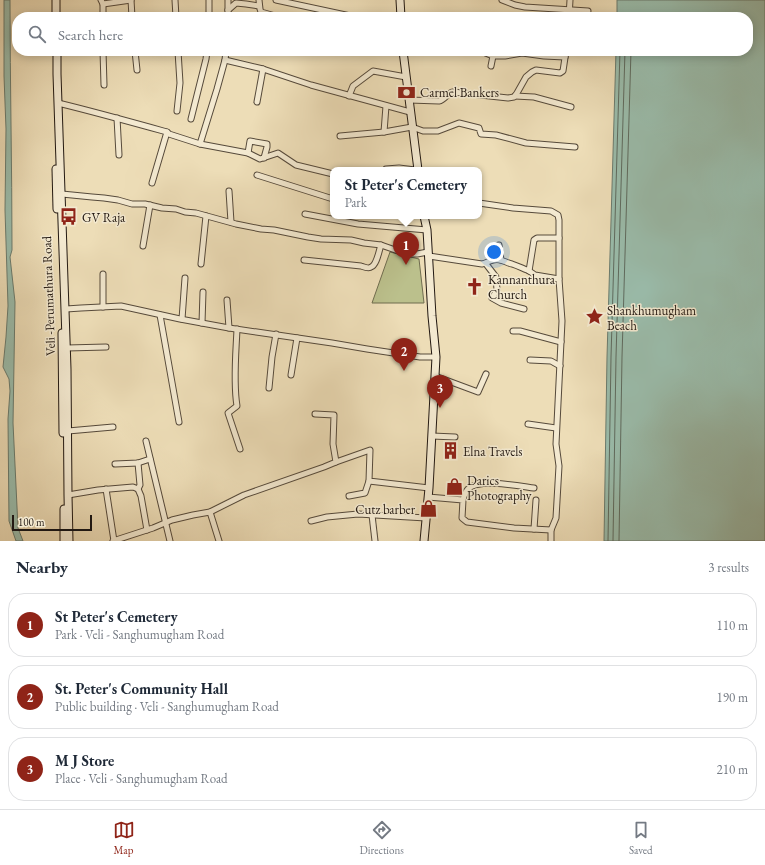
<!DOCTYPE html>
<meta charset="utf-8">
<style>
body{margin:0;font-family:"EB Garamond",serif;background:#f6f6f7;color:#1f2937}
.scale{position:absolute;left:12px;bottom:10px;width:80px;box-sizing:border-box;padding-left:4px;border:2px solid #231912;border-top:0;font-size:11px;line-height:14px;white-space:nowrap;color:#231912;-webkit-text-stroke:3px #f3e9d0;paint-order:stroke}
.you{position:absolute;left:494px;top:252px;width:14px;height:14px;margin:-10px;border:3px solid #fff;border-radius:50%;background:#1a73e8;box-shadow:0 0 0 6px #1a73e833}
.badge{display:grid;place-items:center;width:26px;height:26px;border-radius:50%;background:#8f2418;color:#fff;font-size:13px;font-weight:700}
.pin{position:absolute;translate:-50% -33px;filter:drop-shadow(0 1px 2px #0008)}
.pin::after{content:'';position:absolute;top:21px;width:14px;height:12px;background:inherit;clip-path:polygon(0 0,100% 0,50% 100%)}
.popup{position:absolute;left:330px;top:167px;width:152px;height:52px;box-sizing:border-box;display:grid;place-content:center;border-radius:8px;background:#fff;filter:drop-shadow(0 1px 3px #0005);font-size:13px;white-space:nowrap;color:#747a83}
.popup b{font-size:15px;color:#1f2937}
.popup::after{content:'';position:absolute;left:50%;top:100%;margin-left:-8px;border:8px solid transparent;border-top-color:#fff}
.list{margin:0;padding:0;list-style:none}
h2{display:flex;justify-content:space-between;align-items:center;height:52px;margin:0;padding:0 16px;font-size:17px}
h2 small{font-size:13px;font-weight:400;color:#747a83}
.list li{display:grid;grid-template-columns:26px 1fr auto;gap:12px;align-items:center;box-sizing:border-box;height:64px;margin:0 8px 8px;padding:0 8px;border:1px solid #e0e1e3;border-radius:16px}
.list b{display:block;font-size:15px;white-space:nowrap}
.list p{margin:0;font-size:13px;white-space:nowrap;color:#747a83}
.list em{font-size:13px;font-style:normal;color:#747a83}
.icon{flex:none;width:22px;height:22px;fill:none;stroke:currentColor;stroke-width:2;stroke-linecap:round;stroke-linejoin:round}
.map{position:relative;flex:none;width:765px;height:541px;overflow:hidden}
.search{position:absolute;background:#fff;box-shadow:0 2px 10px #0003;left:12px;right:12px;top:12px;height:44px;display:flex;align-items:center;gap:10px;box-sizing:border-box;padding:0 14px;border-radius:16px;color:#747a83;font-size:15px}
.sheet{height:268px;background:#fff}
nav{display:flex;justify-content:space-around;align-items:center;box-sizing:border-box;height:56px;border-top:1px solid #e0e1e3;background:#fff;font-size:11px;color:#747a83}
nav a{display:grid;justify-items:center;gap:2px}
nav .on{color:#8f2418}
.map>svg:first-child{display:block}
.green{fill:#bbc08c;stroke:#6f6c4f}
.water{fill:#9abcab;stroke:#6a7b6e}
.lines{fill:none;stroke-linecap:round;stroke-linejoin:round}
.shore{stroke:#5e6a5e;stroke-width:1}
.minor-casing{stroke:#564a3b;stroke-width:7}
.secondary-casing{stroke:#231912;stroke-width:9}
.minor{stroke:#f3e9d0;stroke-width:5}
.secondary{stroke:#f3e9d0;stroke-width:7}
.labels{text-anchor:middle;stroke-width:3;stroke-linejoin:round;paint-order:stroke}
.poi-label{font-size:13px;fill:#231912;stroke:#f3e9d0;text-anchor:start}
.street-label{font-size:13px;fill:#231912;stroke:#f3e9d0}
</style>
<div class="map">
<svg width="765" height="541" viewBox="0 0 765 541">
<rect width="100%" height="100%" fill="#edddb7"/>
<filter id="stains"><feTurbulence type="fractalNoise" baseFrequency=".005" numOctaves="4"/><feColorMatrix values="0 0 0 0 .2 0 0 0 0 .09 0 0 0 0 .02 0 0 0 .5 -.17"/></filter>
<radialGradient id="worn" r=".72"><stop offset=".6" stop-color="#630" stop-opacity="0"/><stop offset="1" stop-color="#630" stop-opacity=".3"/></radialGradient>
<polygon class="green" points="390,252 419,259 424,303 372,303"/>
<g class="water">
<path d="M4 0H10C10 83 12 167 12 250L10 257 15 302 13 423 18 528 23 541H16L9 521 8 419 10 391 9 379 3 367 6 337 8 306 5 210 6 129 4 76Z"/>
<polygon points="617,0 765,0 765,541 604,541 607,357 616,51 748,51 748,17 617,17"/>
</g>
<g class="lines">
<g class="shore">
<polyline points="608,541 611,357 620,51"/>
<polyline points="613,541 616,357 625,51"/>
<polyline points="619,541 622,357 631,51"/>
</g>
<defs>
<g id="minor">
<polyline points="101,0 103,4 103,17"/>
<polyline points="131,0 132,17"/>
<polyline points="175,0 176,17"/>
<polyline points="228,0 228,17"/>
<polyline points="259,0 260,9 261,12 279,17"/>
<polyline points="276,0 355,17"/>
<polyline points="502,0 515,5 525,7 588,11"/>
<polyline points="103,4 131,0"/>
<polyline points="228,10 236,3 246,4 259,6"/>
<polyline points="209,17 209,0"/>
<polyline points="569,17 570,0"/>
<polyline points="103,51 104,85"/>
<polyline points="135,51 137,70"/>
<polyline points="483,52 493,56 505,56 522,53 544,56 565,57"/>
<polyline points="225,60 263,69 311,85 410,112"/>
<polyline points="491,66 493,56"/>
<polyline points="349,96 353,86 373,71 406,77"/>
<polyline points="515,96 534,97 571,107"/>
<path d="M409 100 439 101C445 100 447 93 453 92L508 98 514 97 517 93 526 77 532 72 536 70 560 73 563 71 566 51"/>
<polyline points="257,102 263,69"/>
<path d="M58 103C95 112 131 122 167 132L169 134 200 144 217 89 225 60 226 51"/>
<polyline points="177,111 180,83 178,51"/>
<polyline points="117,118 119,155"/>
<polyline points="191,119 206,59 207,51"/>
<polyline points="384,132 386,106"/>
<polyline points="340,136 384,132 412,127 423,131 438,131 459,123 479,128 481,134 496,135 526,143 575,147"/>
<polyline points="200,144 248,153 260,159 278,153 296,165 333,174"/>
<polyline points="248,153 250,141 267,144 267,147 264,158"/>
<polyline points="386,169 399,168 415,170"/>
<polyline points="257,175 333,199"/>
<polyline points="152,183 167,132"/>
<polyline points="229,191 231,222"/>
<polyline points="62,194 92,197 104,198 118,200 132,204 145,204 162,208 176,209 185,212 196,213 236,224 261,229 274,230 308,237 321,239 351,240 364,243 381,245 401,252 411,254 417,254 428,252"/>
<polyline points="305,214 358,224 427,230"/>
<polyline points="499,245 501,260"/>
<polyline points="143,246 150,205"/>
<path d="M429 256 482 264C487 263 490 260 494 260 501 258 506 263 512 264 518 266 522 268 527 270 530 271 532 273 535 275L559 279"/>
<path d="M304 260 361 266C364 267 369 269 371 267 377 265 379 250 381 245"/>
<polyline points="201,264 206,216"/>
<polyline points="486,264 496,277 497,290 492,298 501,303 524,309"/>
<polyline points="529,271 534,240 537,238 559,238"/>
<polyline points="103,274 103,307"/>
<polyline points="227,300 229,328"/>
<polyline points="66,309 81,308 121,306 180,319 229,328 332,343 367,349 420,357 436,357"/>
<polyline points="160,315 179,422"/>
<polyline points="182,319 185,278"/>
<polyline points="202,323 203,292"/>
<path d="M237 329C236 353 233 382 237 406L228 413 240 449"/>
<polyline points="513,331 520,331 561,342"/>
<polyline points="67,348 106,347"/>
<polyline points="530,360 551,361 560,366"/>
<polyline points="291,375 297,338"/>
<polyline points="435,376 478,392 486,374"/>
<polyline points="269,388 272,357 276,334"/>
<polyline points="528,424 556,428"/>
<polyline points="68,431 113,427"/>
<polyline points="432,436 455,437"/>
<polyline points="146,441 170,541"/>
<polyline points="336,462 370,450 369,481 429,488"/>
<polyline points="138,463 140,485 138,489"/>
<polyline points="115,464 138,463 150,459"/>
<polyline points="106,489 114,541"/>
<polyline points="68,495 98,490 133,487 138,489 141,496 147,530"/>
<polyline points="349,496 365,493 369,481"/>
<polyline points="428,497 463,500 462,518 467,522 514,528 551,530 556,518 559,466 556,444 562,321 559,279 559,220 558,215 551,211 513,208 479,203"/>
<path d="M463 500C464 496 465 492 468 489 479 478 519 486 534 488"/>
<polyline points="210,512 219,541"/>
<polyline points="372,515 375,541"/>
<polyline points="311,521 327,517 358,514 426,518"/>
<polyline points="534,529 536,500"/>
<polyline points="551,530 551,541"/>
<polyline points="113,541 153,528 172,520 193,515 210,512 244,495 324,467 336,462 333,444 334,415 315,414"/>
</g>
<g id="secondary">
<polyline points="56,0 56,17"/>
<polyline points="400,0 401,17"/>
<polyline points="57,51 57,74 67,369 68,495 69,541"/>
<polyline points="403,51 418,170"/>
<polyline points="56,169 57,209"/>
<polyline points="62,333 63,433"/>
<polyline points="64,509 64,541"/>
<polyline points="424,541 429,488 436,357 432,316 427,230 424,216"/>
</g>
</defs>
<use href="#minor" class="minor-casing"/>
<use href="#secondary" class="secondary-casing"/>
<use href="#minor" class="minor"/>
<use href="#secondary" class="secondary"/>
</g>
<defs>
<symbol id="bank-bare" viewBox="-9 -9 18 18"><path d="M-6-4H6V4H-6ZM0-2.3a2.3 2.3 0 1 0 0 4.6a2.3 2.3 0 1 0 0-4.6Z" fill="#8f2418" stroke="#f3e9d0" stroke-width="2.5" paint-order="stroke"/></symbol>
<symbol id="bus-bare" viewBox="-9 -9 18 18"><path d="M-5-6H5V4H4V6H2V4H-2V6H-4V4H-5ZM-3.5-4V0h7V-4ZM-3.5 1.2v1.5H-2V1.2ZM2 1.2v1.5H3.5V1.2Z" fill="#8f2418" stroke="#f3e9d0" stroke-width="2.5" paint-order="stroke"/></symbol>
<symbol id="church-bare" viewBox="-9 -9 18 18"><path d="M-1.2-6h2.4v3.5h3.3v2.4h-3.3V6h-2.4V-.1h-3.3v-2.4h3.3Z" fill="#8f2418" stroke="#f3e9d0" stroke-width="2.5" paint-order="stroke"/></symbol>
<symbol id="sight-bare" viewBox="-9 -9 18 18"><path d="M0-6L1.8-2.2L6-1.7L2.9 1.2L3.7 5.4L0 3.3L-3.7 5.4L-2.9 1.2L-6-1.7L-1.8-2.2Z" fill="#8f2418" stroke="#f3e9d0" stroke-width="2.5" paint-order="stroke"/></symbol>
<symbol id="building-bare" viewBox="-9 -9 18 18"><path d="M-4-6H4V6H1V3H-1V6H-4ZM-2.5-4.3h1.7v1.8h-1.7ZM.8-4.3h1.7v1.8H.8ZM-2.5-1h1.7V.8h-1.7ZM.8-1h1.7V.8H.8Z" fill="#8f2418" stroke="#f3e9d0" stroke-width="2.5" paint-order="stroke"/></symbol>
<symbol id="shop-bare" viewBox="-9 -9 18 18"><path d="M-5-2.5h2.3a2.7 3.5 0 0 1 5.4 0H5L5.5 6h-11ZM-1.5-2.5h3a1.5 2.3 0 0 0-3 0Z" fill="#8f2418" stroke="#f3e9d0" stroke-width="2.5" paint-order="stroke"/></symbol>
</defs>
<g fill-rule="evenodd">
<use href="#bank-bare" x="394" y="80" width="25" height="25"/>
<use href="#bus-bare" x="56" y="204" width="25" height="25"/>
<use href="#church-bare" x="462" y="274" width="25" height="25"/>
<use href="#sight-bare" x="582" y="304" width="25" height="25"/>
<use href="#building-bare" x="438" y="438" width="25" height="25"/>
<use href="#shop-bare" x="442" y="474" width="25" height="25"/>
<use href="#shop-bare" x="416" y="496" width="25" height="25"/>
</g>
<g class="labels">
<g class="poi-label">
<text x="420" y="97">Carmel Bankers</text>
<text x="82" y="222">GV Raja</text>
<text x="488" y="284">Kannanthura<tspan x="488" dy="15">Church</tspan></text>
<text x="607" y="315">Shankhumugham<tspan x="607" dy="15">Beach</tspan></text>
<text x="463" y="456">Elna Travels</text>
<text x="467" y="485">Darics<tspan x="467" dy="15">Photography</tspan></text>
<text x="415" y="514" text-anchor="end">Cutz barber</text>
</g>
<g class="street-label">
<text transform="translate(48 296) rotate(-92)" y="5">Veli -Perumathura Road</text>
</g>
</g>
<rect width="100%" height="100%" filter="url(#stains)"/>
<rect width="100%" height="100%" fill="url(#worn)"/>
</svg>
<div class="scale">100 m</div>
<div class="you"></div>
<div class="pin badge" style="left:406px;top:265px">1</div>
<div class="popup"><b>St Peter's Cemetery</b>Park</div>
<div class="pin badge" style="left:404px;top:371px">2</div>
<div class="pin badge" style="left:440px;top:408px">3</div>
<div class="search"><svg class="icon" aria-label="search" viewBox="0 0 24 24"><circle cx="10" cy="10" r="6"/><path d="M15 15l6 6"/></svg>Search here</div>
</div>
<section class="sheet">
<h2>Nearby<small>3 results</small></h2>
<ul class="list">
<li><span class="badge">1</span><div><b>St Peter's Cemetery</b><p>Park · Veli - Sanghumugham Road</p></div><em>110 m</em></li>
<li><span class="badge">2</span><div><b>St. Peter's Community Hall</b><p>Public building · Veli - Sanghumugham Road</p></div><em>190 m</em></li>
<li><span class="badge">3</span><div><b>M J Store</b><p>Place · Veli - Sanghumugham Road</p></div><em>210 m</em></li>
</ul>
</section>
<nav>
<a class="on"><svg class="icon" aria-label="map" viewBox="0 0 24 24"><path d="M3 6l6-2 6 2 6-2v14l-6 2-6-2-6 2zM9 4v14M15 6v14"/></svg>Map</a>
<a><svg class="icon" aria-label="directions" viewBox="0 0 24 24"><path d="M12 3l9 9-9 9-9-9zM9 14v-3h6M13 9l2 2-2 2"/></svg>Directions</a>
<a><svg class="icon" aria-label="saved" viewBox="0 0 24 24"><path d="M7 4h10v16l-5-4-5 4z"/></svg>Saved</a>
</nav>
